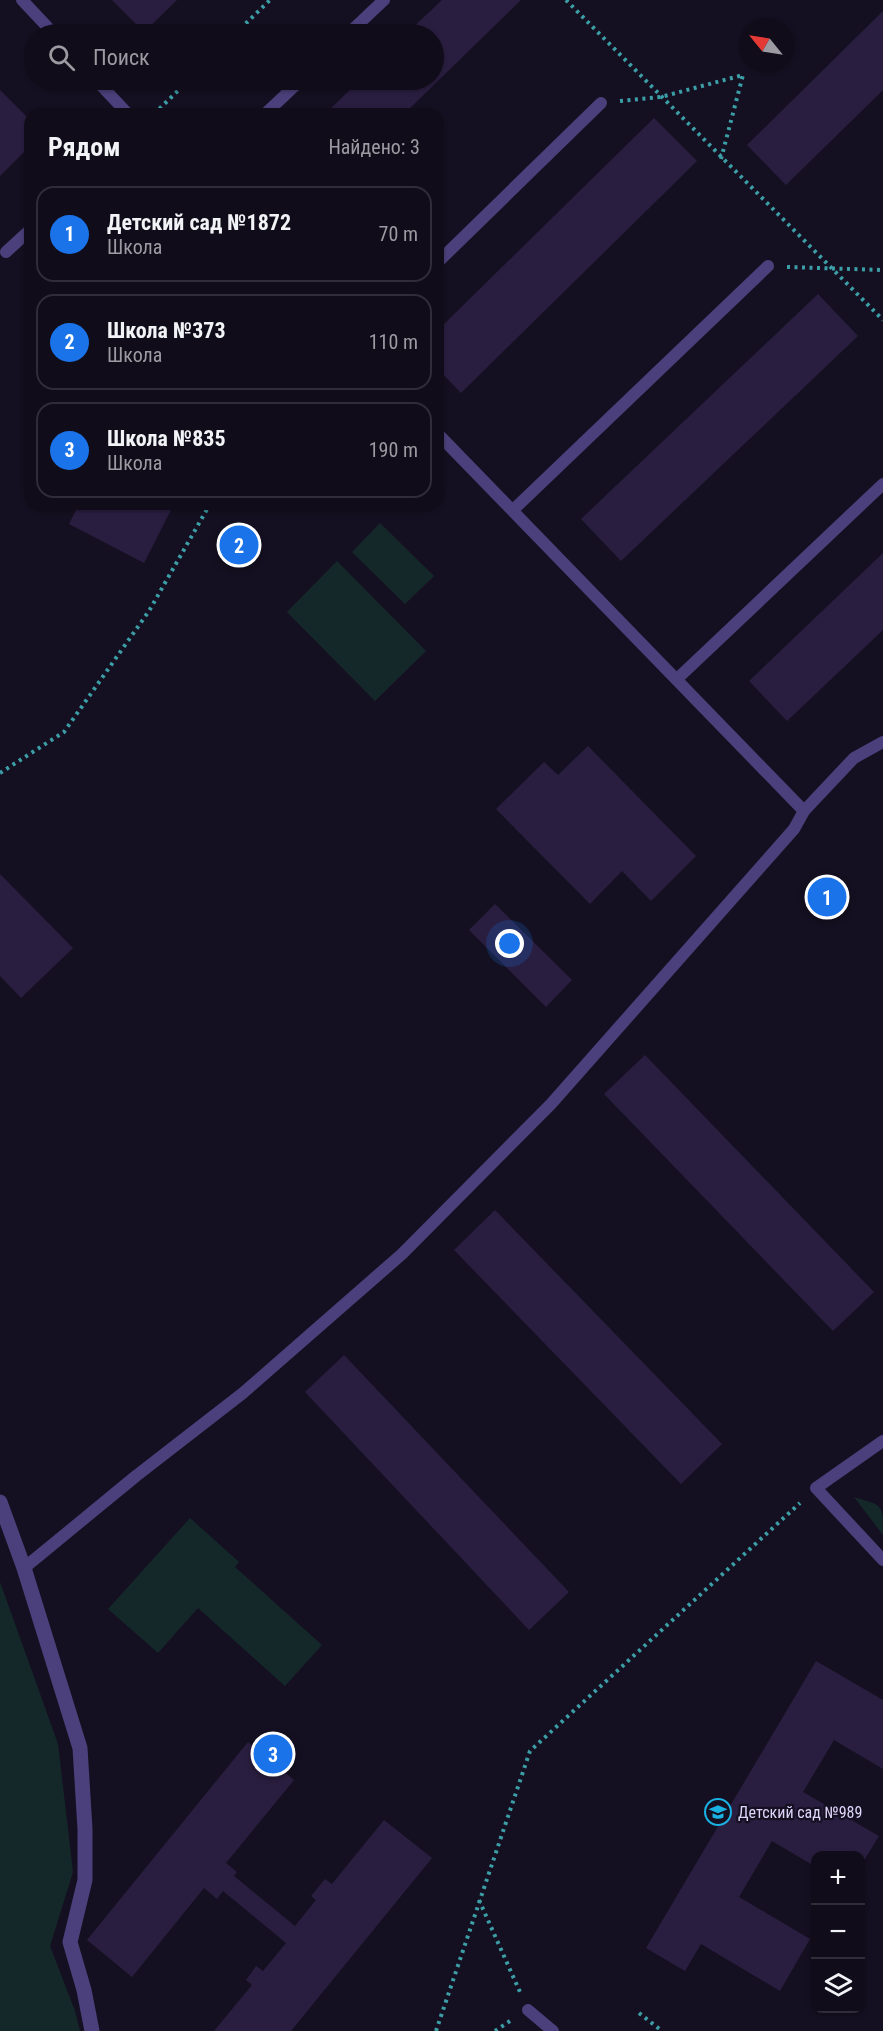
<!DOCTYPE html>
<html lang="ru">
<meta charset="utf-8">
<style>
body{margin:0;font-family:"Roboto Condensed",sans-serif;background:#191522;color:#f1f3f6}
.controls{position:absolute;right:18px;bottom:18px;display:grid;overflow:hidden;border-radius:12px;box-shadow:0 2px 4px #0004}
.controls button{width:54px;height:54px;display:grid;place-items:center;padding:0;border:0;border-bottom:2px solid #302c38;background:#100c19;color:#f1f3f6;font:30px sans-serif}
.compass{position:absolute;left:739px;top:18px;width:54px;height:54px;border-radius:50%;background:#100c19;box-shadow:0 2px 4px #0004;rotate:300deg}
.you{position:absolute;left:510px;top:944px;width:21px;height:21px;margin:-15px;border:4px solid #fff;border-radius:50%;background:#1a73e8;box-shadow:0 0 0 9px #1a73e833}
.badge{display:grid;place-items:center;width:39px;height:39px;border-radius:50%;background:#1a73e8;color:#fff;font-size:20px;font-weight:700}
.pin{position:absolute;translate:-50% -50%;border:3px solid #fff;box-shadow:0 2px 6px #0006}
.list{margin:0;padding:0;list-style:none}
h2{display:flex;justify-content:space-between;align-items:center;height:78px;margin:0;padding:0 24px;font-size:26px}
h2 small{font-size:20px;font-weight:400;color:#9c9ba2}
.list li{display:grid;grid-template-columns:39px 1fr auto;gap:18px;align-items:center;box-sizing:border-box;height:96px;margin:0 12px 12px;padding:0 12px;border:2px solid #302c38;border-radius:18px}
.list b{display:block;font-size:22px;white-space:nowrap}
.list p{margin:0;font-size:20px;white-space:nowrap;color:#9c9ba2}
.list em{font-size:20px;font-style:normal;color:#9c9ba2}
.icon{flex:none;width:33px;height:33px;fill:none;stroke:currentColor;stroke-width:2;stroke-linecap:round;stroke-linejoin:round}
.map{position:relative;flex:none;width:883px;height:2031px;overflow:hidden}
.search{position:absolute;background:#100c19;box-shadow:0 2px 4px #0004;left:24px;top:24px;width:420px;height:66px;display:flex;align-items:center;gap:15px;box-sizing:border-box;padding:0 21px;border-radius:33px;color:#9c9ba2;font-size:22px}
.panel{position:absolute;background:#100c19;box-shadow:0 2px 4px #0004;left:24px;top:108px;width:420px;height:402px;border-radius:18px}
.map>svg:first-child{display:block}
.green{fill:#14282a}
.building{fill:#2a1e40}
.lines{fill:none;stroke-linecap:round;stroke-linejoin:round}
.path{stroke:#3c9fa7;stroke-width:4;stroke-dasharray:3 4.5;stroke-linecap:butt}
.lane{stroke:#4b407b;stroke-width:12}
.street{stroke:#4b407b;stroke-width:15}
.labels{text-anchor:middle;stroke-width:4.5;stroke-linejoin:round;paint-order:stroke}
.poi-label{font-size:16px;fill:#ded5fa;stroke:#151021;text-anchor:start}
</style>
<div class="map">
<svg width="883" height="2031" viewBox="0 0 883 2031">
<rect width="100%" height="100%" fill="#151021"/>
<g class="green">
<polygon points="380,523 434,576 405,604 352,552"/>
<polygon points="337,561 426,651 375,701 287,612"/>
<path d="M854 1497C883 1506 883 1503 883 1535Z"/>
<polygon points="190,1518 239,1562 235,1567 322,1645 285,1686 198,1608 158,1653 108,1609"/>
<polygon points="0,1582 58,1744 73,1872 50,1946 75,2011 80,2031 0,2031"/>
</g>
<g class="building">
<polygon points="112,0 177,0 144,32"/>
<polygon points="442,0 521,0 404,114 325,114 360,80 434,80 434,34 406,34"/>
<polygon points="883,11 883,90 786,185 747,145"/>
<polygon points="0,90 30,120 30,146 0,176"/>
<polygon points="654,118 697,161 461,393 438,369 438,330"/>
<polygon points="818,294 858,336 621,561 581,519"/>
<polygon points="79,504 174,504 144,563 69,524"/>
<polygon points="883,553 883,630 787,721 749,681"/>
<polygon points="588,746 696,856 651,901 622,871 590,904 496,809 544,762 558,775"/>
<polygon points="0,874 73,948 21,998 0,976"/>
<polygon points="495,904 572,980 546,1007 469,930"/>
<polygon points="645,1055 874,1292 833,1331 604,1094"/>
<polygon points="495,1210 722,1444 681,1484 454,1250"/>
<polygon points="344,1355 569,1592 529,1630 305,1392"/>
<polygon points="816,1661 883,1700 883,1769 834,1740 803,1792 879,1836 860,1867 860,1856 816,1856 816,1867 772,1841 739,1897 810,1939 780,1991 701,1944 685,1971 646,1948"/>
<polygon points="248,1742 294,1780 226,1863 237,1872 234,1876 295,1926 316,1900 311,1896 325,1879 332,1884 384,1820 432,1858 291,2031 214,2031 252,1985 246,1980 256,1966 263,1971 286,1943 223,1891 217,1899 204,1888 132,1977 87,1940"/>
</g>
<g class="lines">
<g class="path">
<polyline points="566,0 883,320"/>
<polyline points="235,34 270,0"/>
<polyline points="620,101 661,97 743,75 721,159"/>
<polyline points="154,114 189,80"/>
<polyline points="787,267 883,270"/>
<polyline points="0,773 64,732 149,611 210,504"/>
<polyline points="479,1900 520,1992"/>
<polyline points="639,2013 662,2031"/>
<polyline points="436,2031 530,1751 800,1503"/>
<polyline points="495,2031 510,2021"/>
</g>
<g class="lane">
<polyline points="22,0 54,34"/>
<polyline points="348,34 384,0"/>
<polyline points="96,80 128,114"/>
<polyline points="265,114 301,80"/>
<polyline points="6,252 30,230"/>
<polyline points="438,262 601,103"/>
<polyline points="438,434 804,811"/>
<polyline points="513,510 768,266"/>
<polyline points="677,679 883,484"/>
<polyline points="883,1441 816,1488 883,1560"/>
<polyline points="24,1568 136,1476 243,1393 402,1254 551,1104 794,829 804,811 854,758 883,742"/>
<polyline points="528,2010 553,2031"/>
</g>
<polyline class="street" points="0,1502 24,1568 80,1748 85,1829 85,1880 70,1942 84,1990 92,2031"/>
</g>
<defs>
<symbol id="school-ring" viewBox="-11 -11 22 22"><circle r="9.5" fill="#151021" stroke="#1ab2e2" stroke-width="1.5"/><path d="M0-5L7-2L0 1L-7-2ZM-4 1L0 2.5L4 1V4Q0 6-4 4Z" fill="#1ab2e2"/></symbol>
</defs>
<g fill-rule="evenodd">
<use href="#school-ring" x="703" y="1797" width="30" height="30"/>
</g>
<g class="labels">
<g class="poi-label">
<text x="738" y="1818">Детский сад №989</text>
</g>
</g>
</svg>
<div class="controls">
<button>+</button>
<button>−</button>
<button><svg class="icon" aria-label="layers" viewBox="0 0 24 24"><path d="M12 4l9 5-9 5-9-5zM3 14l9 5 9-5"/></svg></button>
</div>
<svg class="compass" viewBox="-18 -18 36 36"><path d="M0-13l5 13h-10z" fill="#e53935"/><path d="M0 13l5-13h-10z" fill="#9c9ba2"/></svg>
<div class="you"></div>
<div class="pin badge" style="left:827px;top:897px">1</div>
<div class="pin badge" style="left:239px;top:545px">2</div>
<div class="pin badge" style="left:273px;top:1754px">3</div>
<div class="search"><svg class="icon" aria-label="search" viewBox="0 0 24 24"><circle cx="10" cy="10" r="6"/><path d="M15 15l6 6"/></svg>Поиск</div>
<section class="panel">
<h2>Рядом<small>Найдено: 3</small></h2>
<ul class="list">
<li><span class="badge">1</span><div><b>Детский сад №1872</b><p>Школа</p></div><em>70 m</em></li>
<li><span class="badge">2</span><div><b>Школа №373</b><p>Школа</p></div><em>110 m</em></li>
<li><span class="badge">3</span><div><b>Школа №835</b><p>Школа</p></div><em>190 m</em></li>
</ul>
</section>
</div>
